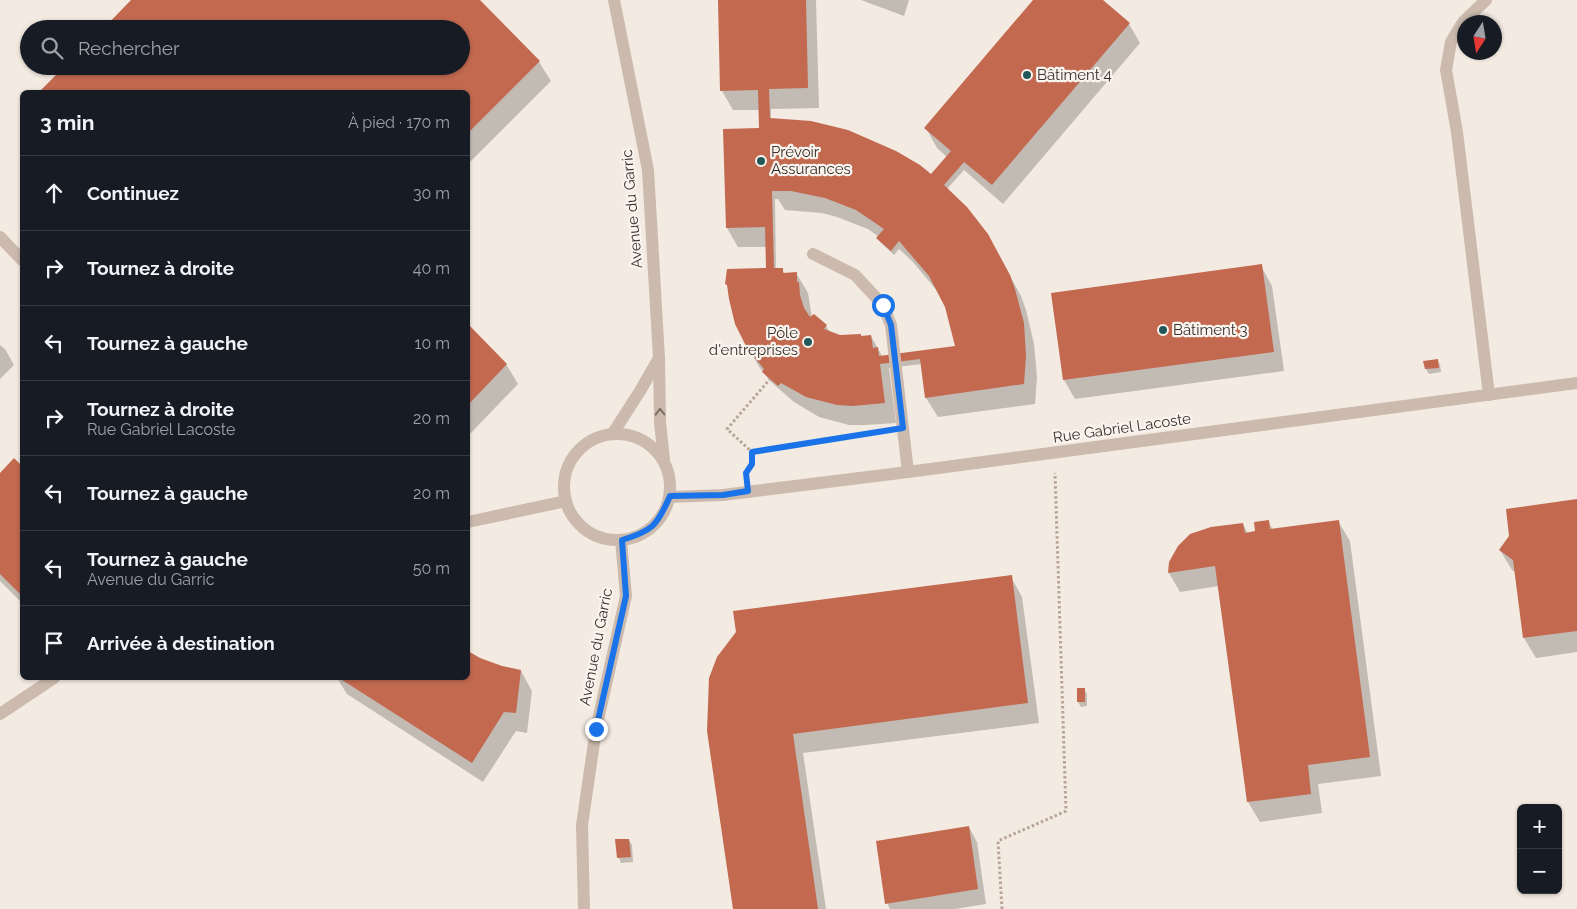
<!DOCTYPE html>
<html lang="fr">
<meta charset="utf-8">
<style>
body{margin:0;font-family:Raleway,sans-serif;background:#242831;color:#f1f3f6}
.controls{position:absolute;right:15px;bottom:15px;display:grid;overflow:hidden;border-radius:8px;box-shadow:0 1px 4px #0004}
.controls button{width:45px;height:45px;display:grid;place-items:center;padding:0;border:0;border-bottom:1px solid #363941;background:#171b24;color:#f1f3f6;font:25px sans-serif}
.compass{position:absolute;left:1457px;top:15px;width:45px;height:45px;border-radius:50%;background:#171b24;box-shadow:0 1px 4px #0004;rotate:192deg}
.stop{position:absolute;width:15px;height:15px;margin:-11px;border:4px solid #1a73e8;border-radius:50%;background:#fff}
.stop.end{background:#1a73e8;border-color:#fff;box-shadow:0 1px 5px #0008}
.list{margin:0;padding:0;list-style:none}
h2{display:flex;justify-content:space-between;align-items:center;height:65px;margin:0;padding:0 20px;font-size:21px}
h2 small{font-size:16px;font-weight:400;color:#9ea1a6}
.list li{display:grid;grid-template-columns:32px 1fr auto;gap:15px;align-items:center;box-sizing:border-box;height:75px;padding:0 20px;border-top:1px solid #363941}
.list b{display:block;font-size:19px;white-space:nowrap}
.list p{margin:0;font-size:16px;white-space:nowrap;color:#9ea1a6}
.list em{font-size:16px;font-style:normal;color:#9ea1a6}
.icon{flex:none;width:28px;height:28px;fill:none;stroke:currentColor;stroke-width:2;stroke-linecap:round;stroke-linejoin:round}
.map{position:relative;flex:none;width:1577px;height:909px;overflow:hidden}
.search{position:absolute;background:#171b24;box-shadow:0 1px 4px #0004;left:20px;top:20px;width:450px;height:55px;display:flex;align-items:center;gap:12px;box-sizing:border-box;padding:0 18px;border-radius:28px;color:#9ea1a6;font-size:19px}
.panel{position:absolute;background:#171b24;box-shadow:0 1px 4px #0004;left:20px;top:90px;width:450px;height:590px;border-radius:8px}
.map>svg:first-child{display:block}
.shadow{fill:#0003;fill-rule:evenodd}
.building{fill:#c26950;fill-rule:evenodd}
.lines{fill:none;stroke-linecap:round;stroke-linejoin:round}
.path{stroke:#b7a497;stroke-width:3;stroke-dasharray:2.5 2.5;stroke-linecap:butt}
.service{stroke:#cbbaad;stroke-width:12}
.minor{stroke:#cbbaad;stroke-width:12}
.tertiary{stroke:#cbbaad;stroke-width:12}
.oneway{stroke:#7b6e66}
.route{stroke:#1a73e8;stroke-width:6}
.poi-dot{fill:#22585a;stroke:#faf4ee;stroke-width:2}
.labels{text-anchor:middle;stroke-width:4.5;stroke-linejoin:round;paint-order:stroke}
.poi-label{font-size:15px;fill:#3a2f2b;stroke:#faf4ee;text-anchor:start}
.street-label{font-size:15px;fill:#3a2f2b;stroke:#faf4ee}
</style>
<div class="map">
<svg width="1577" height="909" viewBox="0 0 1577 909">
<rect width="100%" height="100%" fill="#f3eae1"/>
<g class="shadow">
<polygon points="132,0 478,0 539,62 551,81 468,164 468,92 41,92 67,66 461,66 461,29"/>
<path d="M719 0H816L819 108 771 109V120L848 131 896 152 935 180 947 157 937 148 926 128 1035 0H1101L1129 24 1140 43 1003 204 964 170 947 189 999 256 1021 296 1026 310 1034 344 1037 377 1035 404 938 417 926 398 922 364 889 368 896 423 865 425H849L819 417 794 402 770 381 760 368 748 348 729 289 726 283 768 270 767 247H738L727 228 761 129 760 110H733L722 91ZM775 199H778L785 210 822 213 837 217 868 229 879 237 878 238 881 243 894 255 899 249 912 261 939 293 946 307 956 347 882 356 871 336 861 338 840 336 828 332 829 331 826 326 814 316 812 318 808 293 796 273 785 274 782 269 776 270Z"/>
<polygon points="861,0 909,0 904,16"/>
<polygon points="1261,266 1272,286 1284,371 1075,399 1064,380"/>
<polygon points="468,326 506,364 518,384 468,436"/>
<polygon points="0,345 5,349 14,365 0,379"/>
<polygon points="1437,360 1440,365 1441,372 1429,374 1426,369"/>
<polygon points="14,460 22,467 22,603 0,581 0,474"/>
<polygon points="1577,501 1577,652 1536,658 1524,638 1515,572 1512,570 1500,550"/>
<polygon points="1268,521 1273,530 1338,521 1350,541 1381,776 1318,784 1322,813 1260,822 1248,802 1219,586 1180,592 1169,573 1243,524 1248,534 1256,532"/>
<polygon points="1011,577 1022,597 1039,723 803,753 826,909 734,909 708,731"/>
<polygon points="468,652 479,660 521,671 532,691 527,733 516,731 483,782 347,694 337,678 468,678"/>
<polygon points="1084,689 1087,694 1087,706 1081,707 1078,702"/>
<polygon points="969,827 977,842 986,904 955,909 890,909 887,903"/>
<polygon points="629,840 632,845 633,862 621,863 619,858"/>
</g>
<g class="building">
<polygon points="131,0 480,0 540,61 468,133 468,92 39,92 65,66 461,66 461,29 103,29"/>
<path d="M718 0H806L808 88 769 89 770 118 811 121 848 130 896 151 920 165 931 174 951 151 924 128 1033 0H1103L1130 23 992 185 964 162 944 185 967 207 988 234 1010 275 1015 289 1024 323 1026 356 1024 384 925 398 920 359 880 364 885 403 853 406 837 405 806 397 781 383 778 386 762 372 764 369 747 348 735 324 729 299 727 285 725 284 727 269 766 268 765 227 726 228 723 129 759 128 758 90 720 91ZM772 191H791L825 198 856 210 884 229 876 238 891 251 899 241 929 276 945 307 955 346 879 356 878 347 873 348 871 335 861 336V334L840 335 824 329 827 325 814 314 810 317 804 308 800 295 799 282H797V272L783 273V268H774Z"/>
<polygon points="1262,264 1274,352 1063,380 1051,293"/>
<polygon points="468,324 507,364 468,405"/>
<polygon points="1438,359 1439,368 1425,369 1423,361"/>
<polygon points="14,458 22,466 22,596 0,574 0,473"/>
<polygon points="1577,499 1577,631 1523,638 1513,560 1499,550 1509,536 1506,509"/>
<polygon points="1269,520 1270,529 1339,520 1370,757 1308,765 1311,794 1247,802 1215,566 1168,573 1169,562 1178,546 1190,534 1211,527 1243,523 1245,533 1255,531 1254,522"/>
<polygon points="1012,575 1028,703 793,734 818,909 733,909 707,731 709,678 717,657 736,632 733,611"/>
<polygon points="468,651 480,658 502,666 521,670 516,713 504,712 472,763 339,678 468,678"/>
<rect x="1077" y="688" width="8" height="14"/>
<polygon points="969,826 978,889 885,904 876,841"/>
<polygon points="615,839 629,839 631,857 617,858"/>
</g>
<g class="lines">
<g class="path">
<polyline points="752,452 883,431"/>
<polyline points="747,472 752,464 752,452 727,429 770,379"/>
<polyline points="1002,909 998,841 1066,811 1055,473"/>
</g>
<g class="service">
<polyline points="1486,0 1463,22 1451,42 1446,70 1457,132 1489,395"/>
<polyline points="813,254 855,275 883,305 891,325 908,472"/>
</g>
<g class="minor">
<polyline points="0,237 22,260"/>
<polyline points="670,497 723,495 908,472 1577,383"/>
<polyline points="468,522 566,501"/>
<polyline points="0,714 54,678"/>
</g>
<g class="tertiary">
<polyline points="614,0 648,170 659,358 660,422 664,460"/>
<polyline points="613,433 640,391 659,358"/>
<circle cx="617" cy="487" r="53"/>
<polyline points="584,909 582,825 596,729 626,596 621,540"/>
</g>
</g>
<defs><path id="oneway-chevron" d="M-2-3.5L2.5 0L-2 3.5" fill="none" stroke-width="1.6" stroke-linecap="round" stroke-linejoin="round" transform="scale(1.25)"/></defs>
<use class="oneway" href="#oneway-chevron" transform="translate(660 412) rotate(-91)"/>
<g class="lines">
<path class="route" d="M596 729 626 596 622 540C652 531 657 526 670 496L723 495 748 491 746 473 752 464V452L903 428 891 325 883 305"/>
</g>
<g class="poi-dot">
<circle cx="1027" cy="75" r="5"/>
<circle cx="761" cy="161" r="5"/>
<circle cx="1163" cy="330" r="5"/>
<circle cx="808" cy="342" r="5"/>
</g>
<g class="labels">
<g class="poi-label">
<text x="1037" y="80">Bâtiment 4</text>
<text x="771" y="157">Prévoir<tspan x="771" dy="17">Assurances</tspan></text>
<text x="1173" y="335">Bâtiment 3</text>
<text x="798" y="338" text-anchor="end">Pôle<tspan x="798" dy="17">d'entreprises</tspan></text>
</g>
<g class="street-label">
<text transform="translate(632 209) rotate(-95)" y="5">Avenue du Garric</text>
<text transform="translate(1122 428) rotate(-8)" y="5">Rue Gabriel Lacoste</text>
<text transform="translate(596 647) rotate(-79)" y="5">Avenue du Garric</text>
</g>
</g>
</svg>
<div class="controls">
<button>+</button>
<button>−</button>
</div>
<svg class="compass" viewBox="-18 -18 36 36"><path d="M0-13l5 13h-10z" fill="#e53935"/><path d="M0 13l5-13h-10z" fill="#9ea1a6"/></svg>
<div class="stop" style="left:883px;top:305px"></div>
<div class="stop end" style="left:596px;top:729px"></div>
<div class="search"><svg class="icon" aria-label="search" viewBox="0 0 24 24"><circle cx="10" cy="10" r="6"/><path d="M15 15l6 6"/></svg>Rechercher</div>
<section class="panel">
<h2>3 min<small>À pied · 170 m</small></h2>
<ul class="list">
<li><svg class="icon" aria-label="ahead" viewBox="0 0 24 24"><path d="M12 20V5M6 11l6-6 6 6"/></svg><div><b>Continuez</b></div><em>30 m</em></li>
<li><svg class="icon" aria-label="right" viewBox="0 0 24 24"><path d="M7 20v-9h11M14 6l5 5-5 5"/></svg><div><b>Tournez à droite</b></div><em>40 m</em></li>
<li><svg class="icon" aria-label="left" viewBox="0 0 24 24"><path d="M17 20v-9H6M10 6l-5 5 5 5"/></svg><div><b>Tournez à gauche</b></div><em>10 m</em></li>
<li><svg class="icon" aria-label="right" viewBox="0 0 24 24"><path d="M7 20v-9h11M14 6l5 5-5 5"/></svg><div><b>Tournez à droite</b><p>Rue Gabriel Lacoste</p></div><em>20 m</em></li>
<li><svg class="icon" aria-label="left" viewBox="0 0 24 24"><path d="M17 20v-9H6M10 6l-5 5 5 5"/></svg><div><b>Tournez à gauche</b></div><em>20 m</em></li>
<li><svg class="icon" aria-label="left" viewBox="0 0 24 24"><path d="M17 20v-9H6M10 6l-5 5 5 5"/></svg><div><b>Tournez à gauche</b><p>Avenue du Garric</p></div><em>50 m</em></li>
<li><svg class="icon" aria-label="arrive" viewBox="0 0 24 24"><path d="M6 21V4h12l-3 4 3 4H6"/></svg><div><b>Arrivée à destination</b></div></li>
</ul>
</section>
</div>
